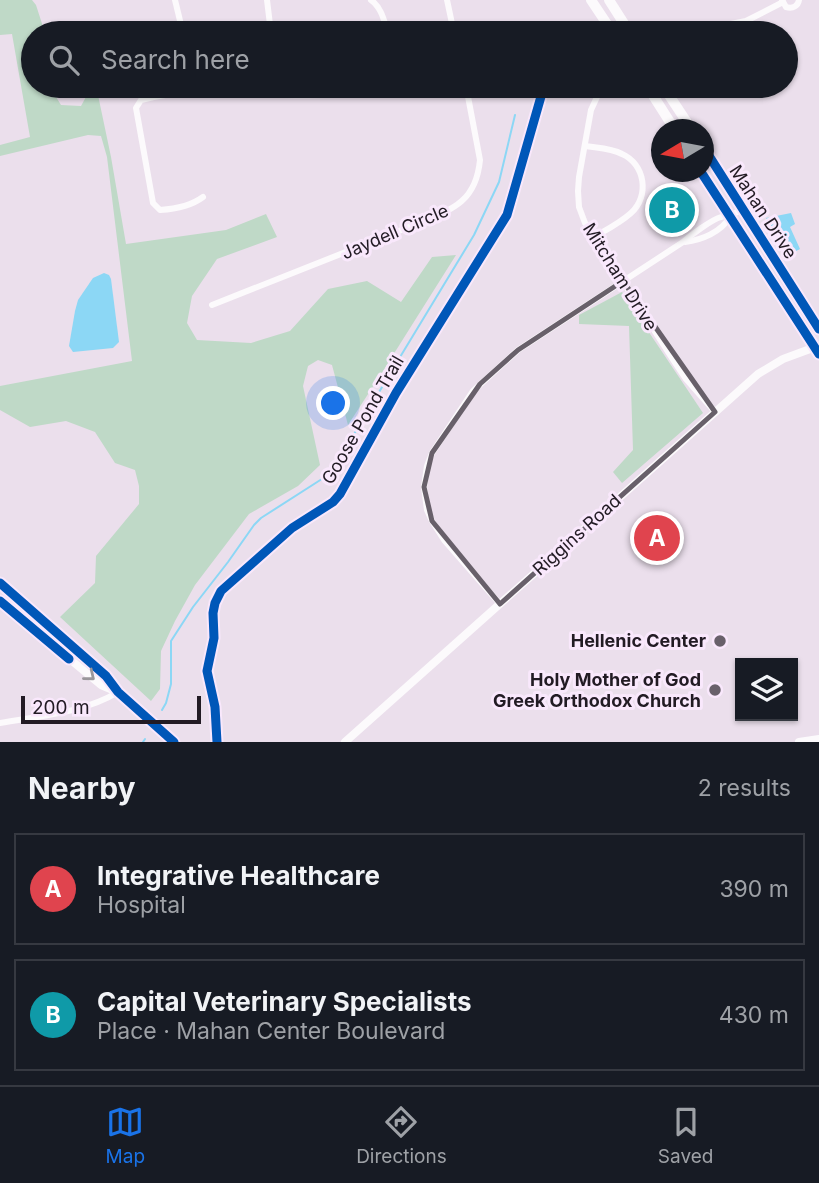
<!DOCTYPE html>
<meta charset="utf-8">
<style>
body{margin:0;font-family:Inter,sans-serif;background:#242831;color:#f1f3f6}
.controls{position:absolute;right:21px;bottom:21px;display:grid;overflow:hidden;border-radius:0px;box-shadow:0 2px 5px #0004}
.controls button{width:63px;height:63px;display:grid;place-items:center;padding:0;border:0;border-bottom:2px solid #363941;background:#171b24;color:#f1f3f6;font:35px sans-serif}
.compass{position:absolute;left:651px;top:119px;width:63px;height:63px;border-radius:50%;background:#171b24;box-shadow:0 2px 5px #0004;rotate:260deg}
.scale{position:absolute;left:21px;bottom:18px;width:180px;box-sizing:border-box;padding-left:7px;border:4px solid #221b24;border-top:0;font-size:19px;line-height:24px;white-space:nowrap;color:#221b24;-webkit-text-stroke:5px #f9e8fc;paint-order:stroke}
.you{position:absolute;left:334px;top:404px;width:24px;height:24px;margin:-18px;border:5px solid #fff;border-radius:50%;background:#1a73e8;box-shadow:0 0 0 10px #1a73e833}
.badge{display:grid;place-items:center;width:46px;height:46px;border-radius:50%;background:#1a73e8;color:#fff;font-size:23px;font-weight:700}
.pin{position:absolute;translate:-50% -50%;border:4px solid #fff;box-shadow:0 2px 7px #0006}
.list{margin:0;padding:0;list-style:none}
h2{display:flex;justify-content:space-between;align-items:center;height:91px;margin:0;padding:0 28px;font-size:30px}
h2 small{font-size:23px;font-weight:400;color:#9ea1a6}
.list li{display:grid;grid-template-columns:46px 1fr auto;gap:21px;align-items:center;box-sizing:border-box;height:112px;margin:0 14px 14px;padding:0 14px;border:2px solid #363941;border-radius:0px}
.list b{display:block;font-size:26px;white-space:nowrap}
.list p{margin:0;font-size:23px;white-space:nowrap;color:#9ea1a6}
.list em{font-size:23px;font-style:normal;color:#9ea1a6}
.icon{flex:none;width:38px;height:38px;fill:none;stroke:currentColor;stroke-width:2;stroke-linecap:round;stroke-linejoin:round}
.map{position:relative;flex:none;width:819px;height:742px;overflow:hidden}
.search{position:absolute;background:#171b24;box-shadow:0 2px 5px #0004;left:21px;right:21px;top:21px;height:77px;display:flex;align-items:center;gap:18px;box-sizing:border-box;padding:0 24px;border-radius:38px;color:#9ea1a6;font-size:26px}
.sheet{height:343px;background:#171b24}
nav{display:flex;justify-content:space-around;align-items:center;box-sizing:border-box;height:98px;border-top:2px solid #363941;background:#171b24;font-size:19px;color:#9ea1a6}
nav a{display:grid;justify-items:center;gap:4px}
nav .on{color:#1a73e8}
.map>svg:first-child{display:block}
.green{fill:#bfd9c7}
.water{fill:#8cd7f5}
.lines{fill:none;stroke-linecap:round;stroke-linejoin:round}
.stream{stroke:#8cd7f5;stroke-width:2}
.minor{stroke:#fcfafc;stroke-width:6}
.tertiary{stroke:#fcfafc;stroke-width:8}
.primary{stroke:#fcfafc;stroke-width:10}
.cycleway-casing{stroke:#f9e8fc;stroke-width:13}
.cycleway{stroke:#0057b8;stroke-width:9}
.oneway{stroke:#9a969b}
.marked{fill:none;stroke:#68606a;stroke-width:5;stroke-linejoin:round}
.poi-dot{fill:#68606a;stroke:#f9e8fc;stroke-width:2.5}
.labels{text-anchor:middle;stroke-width:6;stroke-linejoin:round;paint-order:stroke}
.street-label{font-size:18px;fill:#221b24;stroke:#f9e8fc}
.poi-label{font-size:18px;font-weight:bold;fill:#221b24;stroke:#f9e8fc;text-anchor:end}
</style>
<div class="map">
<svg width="819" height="742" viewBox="0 0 819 742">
<rect width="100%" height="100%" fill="#ebdfec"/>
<g class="green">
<polygon points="0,0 32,0 36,5 45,33 33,33 33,86 52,86 53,92 61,105 81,106 92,86 136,86 98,95 111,157 126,244 226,230 266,214 277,237 217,259 192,296 187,323 197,340 251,343 290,331 328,289 367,281 401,302 432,257 456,255 383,371 348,425 332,365 318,360 308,366 303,386 320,465 298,486 249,514 195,585 175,621 161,651 160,689 151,701 60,617 95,583 96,556 139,504 139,486 135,470 115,463 95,432 66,421 30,427 0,410 0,386 132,361 107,157 101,136 88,135 0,156 0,145 30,137 12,34 0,35"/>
<polygon points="622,292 703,413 622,483 613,472 633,450 629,326 579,324 579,315"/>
</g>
<g class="water">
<polygon points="791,213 795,224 790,227 800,249 790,254 766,218"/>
<polygon points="104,273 109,275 111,279 119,342 113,348 73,352 69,346 75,311 78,300 93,278"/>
</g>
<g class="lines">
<g class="stream">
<polyline points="162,710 166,703 171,684 171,641 193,607 228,562 254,525 261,518 325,477 335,466 394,367 474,235 499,182 515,115"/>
<polyline points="143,742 145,739"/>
</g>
<g class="minor">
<polyline points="175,0 183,33"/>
<polyline points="267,0 271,33"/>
<path d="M371 0C382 8 384 21 388 33"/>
<polyline points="447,0 454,33"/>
<path d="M782 0 786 7C793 9 798 6 799 0"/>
<polyline points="684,33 746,21 783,2"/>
<polyline points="604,86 597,97 591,110 579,177 578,191 579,207 585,223 674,361 686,379 715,412"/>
<path d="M585 146C597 148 611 148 622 154 645 164 650 196 631 213 620 223 606 230 594 237"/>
<path d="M203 197C191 206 175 209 160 210L153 203 136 108 141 100C188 87 236 94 284 95 338 96 391 94 444 86"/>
<path d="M685 242C702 240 721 232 730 217"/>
<path d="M212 305 419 223C454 209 476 201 480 160L466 86"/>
<path d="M500 604 444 540 432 521 427 510 424 487 427 466 432 453 473 391 518 350 683 242C691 235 711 220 721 217 730 215 735 214 743 209"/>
<path d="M0 723C38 716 84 713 118 692"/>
</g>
<g class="tertiary">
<polyline points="0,583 106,676 118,692 174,742"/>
<polyline points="0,601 101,685 115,691"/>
<polyline points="345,742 758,374 783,359 818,346"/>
<polyline points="799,742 819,739"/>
</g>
<g class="primary">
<polyline points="591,0 613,33"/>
<polyline points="609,0 630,33"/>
<polyline points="647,86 675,130"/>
<polyline points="663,86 692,130"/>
<polyline points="704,148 819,329"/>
<polyline points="701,172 819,354"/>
</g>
<defs>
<g id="cycleway">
<polyline points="704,148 819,329"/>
<polyline points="701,172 819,354"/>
<polyline points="0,583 106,676 118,692 174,742"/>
<polyline points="0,601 69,659"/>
<polyline points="217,742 215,707 207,671 214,638 213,613 215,603 221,591 292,528 333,502 340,494 396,393 507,215 544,86"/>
</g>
</defs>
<use href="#cycleway" class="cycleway-casing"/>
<use href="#cycleway" class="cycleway"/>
</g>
<defs><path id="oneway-chevron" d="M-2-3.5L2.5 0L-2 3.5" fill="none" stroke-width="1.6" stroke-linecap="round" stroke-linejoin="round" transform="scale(1.75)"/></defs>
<use class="oneway" href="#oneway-chevron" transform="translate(90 676) rotate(39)"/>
<path class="marked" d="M623 281 715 412 500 604 432 521 424 487 432 453 480 384 518 350Z"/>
<g class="poi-dot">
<circle cx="720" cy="641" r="7"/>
<circle cx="715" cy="690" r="7"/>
</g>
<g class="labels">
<g class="street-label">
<text transform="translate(763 212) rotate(57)" y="6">Mahan Drive</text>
<text transform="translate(395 232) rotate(-23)" y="6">Jaydell Circle</text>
<text transform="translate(620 277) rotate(58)" y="6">Mitcham Drive</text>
<text transform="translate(363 420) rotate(-60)" y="6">Goose Pond Trail</text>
<text transform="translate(577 535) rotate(-42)" y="6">Riggins Road</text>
</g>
<g class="poi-label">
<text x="706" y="647">Hellenic Center</text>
<text x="701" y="686">Holy Mother of God<tspan x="701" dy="21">Greek Orthodox Church</tspan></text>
</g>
</g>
</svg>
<div class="controls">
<button><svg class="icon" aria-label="layers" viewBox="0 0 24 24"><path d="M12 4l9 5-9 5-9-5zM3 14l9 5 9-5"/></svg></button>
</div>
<svg class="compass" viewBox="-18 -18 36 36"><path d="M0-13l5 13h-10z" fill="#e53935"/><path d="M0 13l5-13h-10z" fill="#9ea1a6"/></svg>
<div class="scale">200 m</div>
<div class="you"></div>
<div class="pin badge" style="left:657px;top:538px;background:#e0444e">A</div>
<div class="pin badge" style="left:672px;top:210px;background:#0f9aa8">B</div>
<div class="search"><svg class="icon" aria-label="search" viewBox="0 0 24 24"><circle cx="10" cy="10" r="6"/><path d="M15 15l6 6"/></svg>Search here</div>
</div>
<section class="sheet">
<h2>Nearby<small>2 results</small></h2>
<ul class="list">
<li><span class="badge" style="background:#e0444e">A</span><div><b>Integrative Healthcare</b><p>Hospital</p></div><em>390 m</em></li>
<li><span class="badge" style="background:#0f9aa8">B</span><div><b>Capital Veterinary Specialists</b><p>Place · Mahan Center Boulevard</p></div><em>430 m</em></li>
</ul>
</section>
<nav>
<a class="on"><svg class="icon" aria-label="map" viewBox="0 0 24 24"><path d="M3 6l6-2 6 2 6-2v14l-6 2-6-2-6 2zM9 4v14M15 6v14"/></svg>Map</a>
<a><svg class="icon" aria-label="directions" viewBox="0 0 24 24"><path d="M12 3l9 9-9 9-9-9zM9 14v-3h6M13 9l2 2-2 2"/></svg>Directions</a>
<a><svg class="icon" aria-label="saved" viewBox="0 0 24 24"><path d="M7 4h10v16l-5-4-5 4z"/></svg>Saved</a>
</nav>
